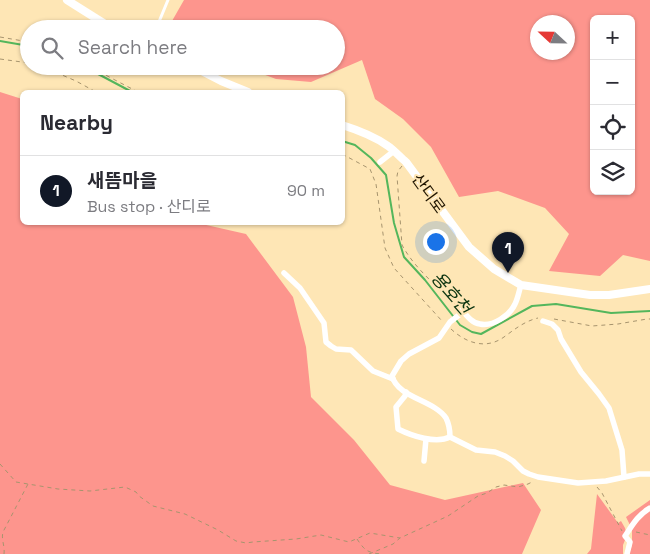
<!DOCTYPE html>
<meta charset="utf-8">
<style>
body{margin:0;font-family:"Space Grotesk","Noto Sans KR",sans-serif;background:#f2f2f3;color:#2b2b33}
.controls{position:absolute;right:15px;top:15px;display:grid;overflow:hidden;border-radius:8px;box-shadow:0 1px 4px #0004}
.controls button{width:45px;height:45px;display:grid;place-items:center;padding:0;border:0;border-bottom:1px solid #e1e1e2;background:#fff;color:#2b2b33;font:25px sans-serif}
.compass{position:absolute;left:530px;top:15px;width:45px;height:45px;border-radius:50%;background:#fff;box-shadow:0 1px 4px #0004;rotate:292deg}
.you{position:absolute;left:435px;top:241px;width:18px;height:18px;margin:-12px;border:4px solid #fff;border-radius:50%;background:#1a73e8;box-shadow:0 0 0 8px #1a73e833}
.badge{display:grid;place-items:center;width:32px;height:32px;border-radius:50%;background:#111827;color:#fff;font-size:16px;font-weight:700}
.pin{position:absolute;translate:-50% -41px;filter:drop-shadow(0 1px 2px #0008)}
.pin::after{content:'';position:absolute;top:26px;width:18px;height:15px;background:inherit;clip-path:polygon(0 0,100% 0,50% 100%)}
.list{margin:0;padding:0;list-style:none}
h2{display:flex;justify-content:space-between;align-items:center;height:65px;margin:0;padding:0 20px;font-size:21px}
h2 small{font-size:16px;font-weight:400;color:#7c7c81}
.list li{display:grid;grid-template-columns:32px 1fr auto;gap:15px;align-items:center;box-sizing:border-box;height:70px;padding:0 20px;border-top:1px solid #e1e1e2}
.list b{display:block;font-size:19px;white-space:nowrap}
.list p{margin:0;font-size:16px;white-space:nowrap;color:#7c7c81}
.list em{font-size:16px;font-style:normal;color:#7c7c81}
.icon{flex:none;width:28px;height:28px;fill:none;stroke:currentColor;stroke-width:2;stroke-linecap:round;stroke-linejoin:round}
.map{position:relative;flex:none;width:650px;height:554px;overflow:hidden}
.search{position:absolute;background:#fff;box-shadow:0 1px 4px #0004;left:20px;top:20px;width:325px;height:55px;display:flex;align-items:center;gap:12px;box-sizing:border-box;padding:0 18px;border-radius:28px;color:#7c7c81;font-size:19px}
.panel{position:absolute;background:#fff;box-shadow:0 1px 4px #0004;left:20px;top:90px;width:325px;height:135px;border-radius:8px}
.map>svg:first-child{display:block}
.forest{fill:#fd958d;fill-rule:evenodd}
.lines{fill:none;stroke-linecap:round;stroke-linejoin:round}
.stream{stroke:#54b65c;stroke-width:2}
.path{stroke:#a7946e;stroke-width:1;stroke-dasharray:4 4;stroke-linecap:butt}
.service{stroke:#fff;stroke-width:3}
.minor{stroke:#fff;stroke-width:5.5}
.tertiary{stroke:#fff;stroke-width:8}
.labels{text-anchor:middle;stroke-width:4;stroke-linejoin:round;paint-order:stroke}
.street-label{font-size:16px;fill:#201500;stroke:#fee6b5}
.water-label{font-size:18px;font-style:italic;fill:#0a330f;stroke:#fee6b5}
</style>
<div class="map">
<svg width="650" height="554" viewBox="0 0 650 554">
<rect width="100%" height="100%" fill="#fee6b5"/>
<g class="forest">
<path d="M184 0H650V261L623 255 600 276 549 271 569 234 545 208 498 191 459 197 431 147 403 119 375 99 362 60 311 82 276 79 241 66H336V29H174L172 21ZM594 19H631V191H594ZM568 22V52H538V22Z"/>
<polygon points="0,92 22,99 22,222 193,222 246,234 293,297 306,347 311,397 354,440 390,485 445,500 523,483 541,510 522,554 0,554"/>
<polygon points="597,494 618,523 621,521 625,528 627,535 623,545 623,554 587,554 591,549"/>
<polygon points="650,500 650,554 629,554 632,545 632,529 626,517"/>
</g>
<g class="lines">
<g class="stream">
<polyline points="0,41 29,46"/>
<polyline points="83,66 132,92"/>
<polyline points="342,141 355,145 371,158 386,175 394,223 404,257 425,280 460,325 472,332 481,334 532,306 556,304 611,313 650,311"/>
</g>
<g class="path">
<polyline points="0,37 29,42"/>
<polyline points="0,59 29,63"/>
<polyline points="41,66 76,81 96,92"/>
<polyline points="92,68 138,92"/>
<polyline points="342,154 370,169 376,184 385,248 394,268 442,321"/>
<path d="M402 166 398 171 397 176 402 245C415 269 438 287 457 306"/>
<polyline points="554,319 592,326 618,324 647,319 650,319"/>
<path d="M451 329C466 343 486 350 504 337 515 329 525 321 538 318"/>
<polyline points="0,464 16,482 58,489 90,491 125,487 136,492 139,496 153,506 185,514 218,530 236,541 246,543 253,542 296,539 321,535 349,542 370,533 400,538"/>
<polyline points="597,487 602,493 622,531"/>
<polyline points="636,532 650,535"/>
<path d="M357 539C365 551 368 553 382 554"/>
<path d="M4 554C5 546 1 539 3 532L28 484"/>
<polyline points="369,554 393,544 400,538 448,516 478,496 487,493 496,487 504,485 518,487 528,484 532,482"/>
</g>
<polyline class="service" points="156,29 168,0"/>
<g class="minor">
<polyline points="380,162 394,151"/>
<polyline points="284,273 300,288 324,323 326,342 331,346 336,349 351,350 373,371 393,379"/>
<path d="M521 285C519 291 518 298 515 304 510 315 493 327 480 324 472 323 467 316 462 310L459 315 450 322 439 338 409 354 401 361 392 376C398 398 434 400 446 418 449 424 450 431 450 437L476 450 495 452 505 456 513 461 523 471 529 474 538 477 578 483 606 481 639 474H650"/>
<polyline points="543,321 552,324 558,330 561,339 581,372 599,394 609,408 622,450 624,477"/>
<path d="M406 392 405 396 396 407 398 429C412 436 436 444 450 437"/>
<polyline points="424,461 426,439"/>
<path d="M627 554 630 542 625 536C633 524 638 515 650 508"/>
</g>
<g class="tertiary">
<polyline points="67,0 105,24 116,29"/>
<polyline points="192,66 221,81 248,92"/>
<path d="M342 125C358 130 374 136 388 146 394 150 400 157 406 162L469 247 494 269 521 285 590 295H609L650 289"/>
</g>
</g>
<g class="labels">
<g class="street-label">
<text transform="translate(429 193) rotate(54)" y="6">산디로</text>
</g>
<g class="water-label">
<text transform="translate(451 293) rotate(49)" y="6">용호천</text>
</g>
</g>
</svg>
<div class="controls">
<button>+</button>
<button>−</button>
<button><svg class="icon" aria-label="locate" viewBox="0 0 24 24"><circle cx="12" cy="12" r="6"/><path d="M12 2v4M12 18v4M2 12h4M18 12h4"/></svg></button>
<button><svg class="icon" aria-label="layers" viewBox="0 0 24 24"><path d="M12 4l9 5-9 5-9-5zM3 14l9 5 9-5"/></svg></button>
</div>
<svg class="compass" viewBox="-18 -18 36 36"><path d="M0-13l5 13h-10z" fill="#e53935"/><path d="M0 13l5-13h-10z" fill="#7c7c81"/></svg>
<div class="you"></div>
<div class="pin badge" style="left:508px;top:273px">1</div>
<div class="search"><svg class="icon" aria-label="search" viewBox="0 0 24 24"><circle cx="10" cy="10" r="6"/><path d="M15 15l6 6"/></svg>Search here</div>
<section class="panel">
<h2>Nearby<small></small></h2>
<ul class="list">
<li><span class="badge">1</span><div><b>새뜸마을</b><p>Bus stop · 산디로</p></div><em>90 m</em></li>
</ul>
</section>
</div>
